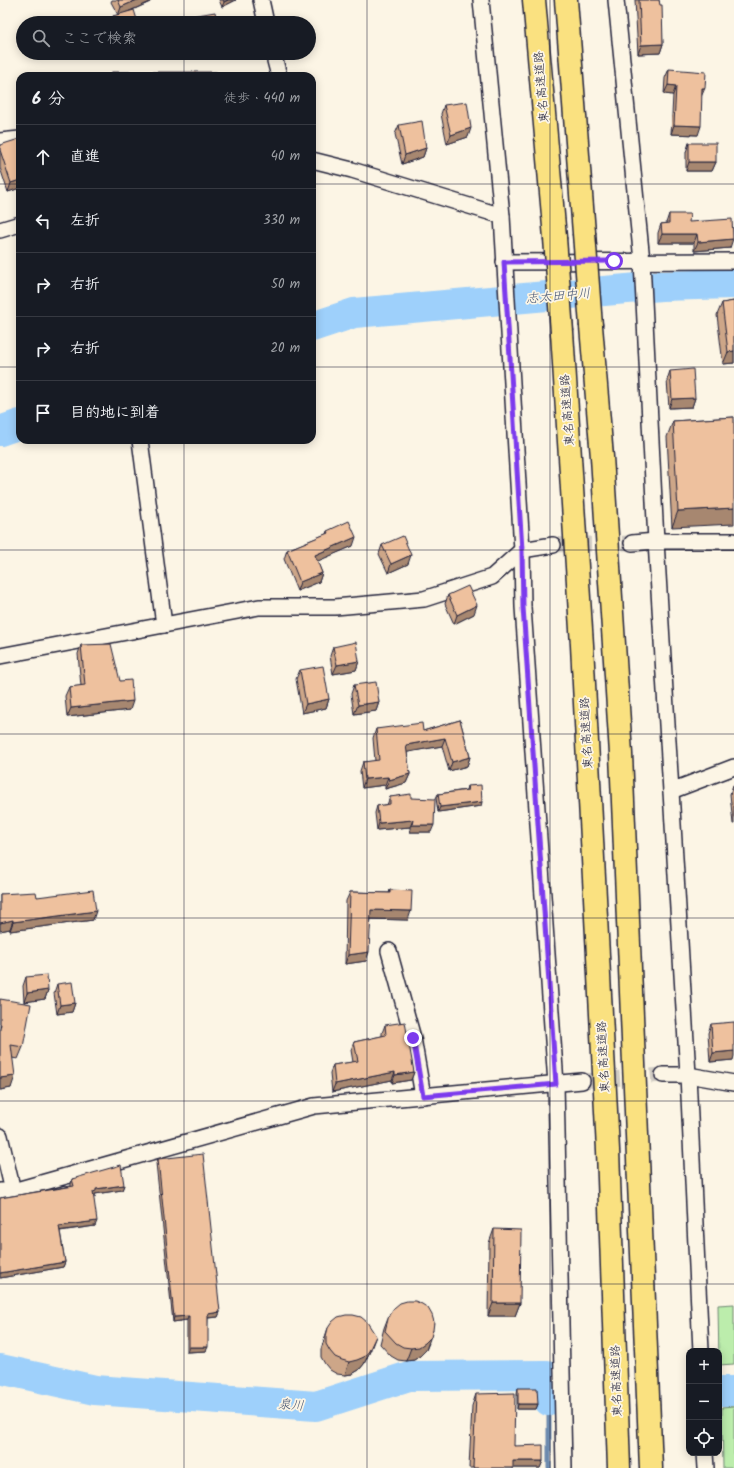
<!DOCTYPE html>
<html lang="ja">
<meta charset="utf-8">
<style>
body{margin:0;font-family:Kalam,"Klee One",sans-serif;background:#242831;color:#f1f3f6}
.controls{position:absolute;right:12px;bottom:12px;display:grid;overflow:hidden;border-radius:8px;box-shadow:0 2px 10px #0003}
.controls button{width:36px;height:36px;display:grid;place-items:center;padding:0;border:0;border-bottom:1px solid #363941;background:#171b24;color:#f1f3f6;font:20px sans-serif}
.stop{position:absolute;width:12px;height:12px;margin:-9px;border:3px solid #7c3aed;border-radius:50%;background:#fff}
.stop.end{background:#7c3aed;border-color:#fff;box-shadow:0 1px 4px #0008}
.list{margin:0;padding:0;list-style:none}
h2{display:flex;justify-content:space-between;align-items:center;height:52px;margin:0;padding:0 16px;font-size:17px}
h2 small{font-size:13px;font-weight:400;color:#9ea1a6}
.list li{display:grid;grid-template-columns:26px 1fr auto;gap:12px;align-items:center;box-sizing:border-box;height:64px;padding:0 16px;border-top:1px solid #363941}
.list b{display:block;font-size:15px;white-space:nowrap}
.list em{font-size:13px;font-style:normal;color:#9ea1a6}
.icon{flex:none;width:22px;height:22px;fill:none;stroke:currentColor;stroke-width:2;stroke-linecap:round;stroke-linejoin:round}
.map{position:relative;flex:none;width:734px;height:1468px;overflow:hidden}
.search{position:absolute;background:#171b24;box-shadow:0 2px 10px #0003;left:16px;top:16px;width:300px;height:44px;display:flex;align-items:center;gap:10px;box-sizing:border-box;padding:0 14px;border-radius:22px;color:#9ea1a6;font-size:15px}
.panel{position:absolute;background:#171b24;box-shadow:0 2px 10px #0003;left:16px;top:72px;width:300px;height:372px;border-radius:12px}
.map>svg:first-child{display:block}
.green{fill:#bcedac;stroke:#6f8874}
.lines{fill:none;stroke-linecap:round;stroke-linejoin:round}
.stream{stroke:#6c8aae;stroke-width:5}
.river{stroke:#9ed0fb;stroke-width:30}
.street-tunnel{stroke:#d0cbc3;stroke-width:15;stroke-dasharray:15 8;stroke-linecap:butt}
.street-casing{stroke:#22223b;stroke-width:18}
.highway-casing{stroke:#22223b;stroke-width:25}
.street{stroke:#fcf5e5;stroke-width:15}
.highway{stroke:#fae180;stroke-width:22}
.highway-bridge-casing{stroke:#22223b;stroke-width:25;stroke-linecap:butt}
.highway-bridge{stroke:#fae180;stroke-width:22}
.wall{fill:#cda688;stroke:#22223b}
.shaded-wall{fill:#a7876f;stroke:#22223b}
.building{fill:#eec19e;stroke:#22223b}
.route{stroke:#7c3aed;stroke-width:5}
.grid{fill:none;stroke:#22223b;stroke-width:1;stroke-opacity:0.55}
.labels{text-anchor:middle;stroke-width:3.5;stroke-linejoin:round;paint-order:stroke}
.street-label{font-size:12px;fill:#22223b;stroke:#fcf5e5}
.water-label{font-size:13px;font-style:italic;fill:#475675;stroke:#fcf5e5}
</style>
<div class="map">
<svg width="734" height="1468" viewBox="0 0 734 1468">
<rect width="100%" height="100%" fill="#fcf5e5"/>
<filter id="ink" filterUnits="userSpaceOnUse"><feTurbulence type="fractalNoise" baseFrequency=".025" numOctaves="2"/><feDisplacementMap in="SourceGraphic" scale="8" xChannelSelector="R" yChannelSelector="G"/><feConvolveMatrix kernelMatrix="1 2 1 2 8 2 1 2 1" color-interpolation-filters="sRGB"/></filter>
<g filter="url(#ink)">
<g class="green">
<polygon points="734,1304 734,1364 719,1365 718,1305"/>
<polygon points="734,1406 734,1468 723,1468 722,1407"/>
</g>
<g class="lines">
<polyline class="stream" points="549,1401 549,1468"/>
<g class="river">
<polyline points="312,327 354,313 661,286 734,284"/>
<polyline points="0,431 20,424"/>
<polyline points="0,1369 95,1390 316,1406 409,1376 547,1375 549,1401 556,1400"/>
<polyline points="719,1391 734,1391"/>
</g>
<g class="street-tunnel">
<polyline points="553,545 632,543"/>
<polyline points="582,1081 663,1075"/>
</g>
<defs>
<g id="street">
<polyline points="261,0 266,23"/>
<polyline points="481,0 502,216 522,550 523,607 556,1084 564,1468"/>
<polyline points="616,0 642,261 656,541 688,1075 701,1351"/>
<polyline points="273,53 279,76"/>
<polyline points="0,141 20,139"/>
<polyline points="312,160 352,170 502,216"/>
<polyline points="0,230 20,224"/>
<polyline points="504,262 734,261"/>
<polyline points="140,440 164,625"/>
<polyline points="632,543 656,541 734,541"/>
<polyline points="0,656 259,607 335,607 424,599 492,577 522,550 553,545"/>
<polyline points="671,791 734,767"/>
<polyline points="389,951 413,1038 423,1096"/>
<polyline points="663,1075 688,1075 734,1083"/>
<polyline points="0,1136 13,1191"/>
<polyline points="0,1191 13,1191 314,1106 582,1081"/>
<polyline points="705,1453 706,1468"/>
</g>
<g id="highway">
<polyline points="534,0 555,238"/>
<polyline points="566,0 584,233"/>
<polyline points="591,326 602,457 621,754 651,1468"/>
<polyline points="562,332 582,645 608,1150 619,1468"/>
</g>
</defs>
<use href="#street" class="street-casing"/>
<use href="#highway" class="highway-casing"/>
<use href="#street" class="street"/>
<use href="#highway" class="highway"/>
<defs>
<g id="highway-bridge">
<polyline points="584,233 591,326"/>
<polyline points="555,238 562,332"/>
</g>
</defs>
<use href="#highway-bridge" class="highway-bridge-casing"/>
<use href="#highway-bridge" class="highway-bridge"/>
</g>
<g class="wall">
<polygon points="112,0 151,0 150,2 126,13 138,23 111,23 113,16 118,15 111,2"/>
<polygon points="219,0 236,0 222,7"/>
<polygon points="635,0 659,0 663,44 660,53 638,54"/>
<polygon points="192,16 217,23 190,23"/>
<polygon points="669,69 698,135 671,134 673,95 664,94 665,78"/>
<polygon points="444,105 468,137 447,144 441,114"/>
<polygon points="399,125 426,148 423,157 402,164 395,134"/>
<polygon points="20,142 20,188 8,192 0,168 0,145"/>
<polygon points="689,143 716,162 712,171 686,171 686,152"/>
<polygon points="669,214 689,222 730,248 694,251 694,243 658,243 658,233 661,224 666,223"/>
<polygon points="734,301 734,363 723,364 717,315 722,303"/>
<polygon points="670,371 695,398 692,407 669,408 667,380"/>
<polygon points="734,417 672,527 667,437 673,421"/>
<polygon points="327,531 353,546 317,561 322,573 319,582 297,591 284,559 287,550 326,534"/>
<polygon points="382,545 408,564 388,573 379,554"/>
<polygon points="448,595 474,614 454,624 445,604"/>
<polygon points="81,645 120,681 130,710 67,717 65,696 69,687 81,686 78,654"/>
<polygon points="333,647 359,661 356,670 333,674 330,656"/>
<polygon points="300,670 329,699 326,708 302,713 296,679"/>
<polygon points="354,685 379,702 376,711 354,714 351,694"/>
<polygon points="460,720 470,757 467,766 449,771 442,746 407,752 410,774 406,783 385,789 385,785 362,788 360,771 363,762 375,761 373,738 376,729 423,731"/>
<polygon points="733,785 734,785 734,824 733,824 730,794"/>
<polygon points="467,786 481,806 438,812 436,798 438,794 466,790"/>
<polygon points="390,797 411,798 431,832 410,832 410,827 377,830 375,813 377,806 387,805"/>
<polygon points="390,890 408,920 371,919 366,961 345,964 346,901 350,892 389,893"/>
<polygon points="0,894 37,897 93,920 10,931 10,929 0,931"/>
<polygon points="26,977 48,990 45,999 24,1002 23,986"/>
<polygon points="57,984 75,1003 72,1012 57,1014 54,993"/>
<polygon points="0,999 23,1047 18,1059 12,1058 11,1088 0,1090"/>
<polygon points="711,1024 733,1060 710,1062 708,1033"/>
<polygon points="385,1025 414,1072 411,1080 392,1083 392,1080 332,1092 330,1073 333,1065 353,1062 351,1050 354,1042 382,1036 382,1033"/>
<polygon points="158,1159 220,1312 218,1317 208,1318 206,1351 187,1352 187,1320 173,1322 156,1163"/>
<polygon points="72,1179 124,1185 122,1190 95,1194 95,1197 93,1197 95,1226 60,1231 65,1262 63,1267 0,1278 0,1198 71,1186 71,1184"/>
<polygon points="494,1229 520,1303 515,1316 488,1316 489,1243"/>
<polygon points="389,1315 429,1343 426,1350 420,1356 414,1360 406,1361 398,1360 391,1356 380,1344 384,1328"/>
<polygon points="328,1328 371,1349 364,1364 359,1370 352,1374 345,1375 337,1374 330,1370 325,1364 321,1357 321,1349"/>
<polygon points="518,1388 538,1404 536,1409 517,1409 517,1393"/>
<polygon points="476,1394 514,1446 543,1461 540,1468 469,1468 472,1406"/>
</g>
<g class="shaded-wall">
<polygon points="137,0 151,0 150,2 118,16 121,7"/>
<polygon points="228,0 236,0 222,7 224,2"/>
<polygon points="663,44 660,53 638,54 641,45"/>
<polygon points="668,85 676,86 673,95 664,94"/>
<polygon points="702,88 705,88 701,97"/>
<polygon points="674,125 701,126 698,135 671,134"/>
<polygon points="471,128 468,137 447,144 451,135"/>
<polygon points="426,148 423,157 402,164 405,155"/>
<polygon points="689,162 716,162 712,171 686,171"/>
<polygon points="20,180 20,188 8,192 11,183"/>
<polygon points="662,234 697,234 694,243 658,243"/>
<polygon points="733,239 730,248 694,251 698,242"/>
<polygon points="734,351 734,363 723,364 728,352"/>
<polygon points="695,398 692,407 669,408 672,399"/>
<polygon points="734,508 734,524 672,527 678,511"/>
<polygon points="356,537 353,546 311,564 315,555"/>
<polygon points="411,555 408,564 388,573 391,564"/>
<polygon points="322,573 319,582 297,591 300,582"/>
<polygon points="477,605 474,614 454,624 457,615"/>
<polygon points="359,661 356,670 333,674 337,665"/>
<polygon points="329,699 326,708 302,713 306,704"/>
<polygon points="133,701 130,710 67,717 71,708"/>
<polygon points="379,702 376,711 354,714 358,705"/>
<polygon points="445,738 442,746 403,753 406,745"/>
<polygon points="470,757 467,766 449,771 452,762"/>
<polygon points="410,774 406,783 385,789 389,780"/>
<polygon points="388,777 385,785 362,788 365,779"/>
<polygon points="482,802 481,806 438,812 440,807"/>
<polygon points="413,820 410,827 377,830 379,823"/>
<polygon points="412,825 434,825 431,832 410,832"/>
<polygon points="371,910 411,911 408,920 368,919"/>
<polygon points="96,911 93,920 10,931 13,922"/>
<polygon points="13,920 10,929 0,931 0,923"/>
<polygon points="369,952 366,961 345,964 348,955"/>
<polygon points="48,990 45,999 24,1002 27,993"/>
<polygon points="75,1003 72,1012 57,1014 60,1005"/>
<polygon points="734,1051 734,1056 733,1060 710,1062 713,1053"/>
<polygon points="395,1072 392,1080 332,1092 335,1084"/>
<polygon points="414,1072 411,1080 392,1083 395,1075"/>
<polygon points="15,1076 11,1088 0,1090 0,1078"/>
<polygon points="124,1185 122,1190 95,1194 95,1197 91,1197 93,1192 96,1189"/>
<polygon points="97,1221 95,1226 57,1231 59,1226"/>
<polygon points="65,1262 63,1267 0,1278 0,1273"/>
<polygon points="493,1303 520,1303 515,1316 488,1316"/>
<polygon points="220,1312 218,1317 206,1318 208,1314"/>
<polygon points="189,1316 187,1320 173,1322 174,1317"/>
<polygon points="433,1330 426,1350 420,1356 414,1360 406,1361 411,1348"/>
<polygon points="376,1336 371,1349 364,1364 359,1370 352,1374 345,1375 349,1362"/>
<polygon points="189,1347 208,1347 206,1351 187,1352"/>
<polygon points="518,1404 538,1404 536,1409 517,1409"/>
<polygon points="513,1461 543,1461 540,1468 511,1468"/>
</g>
<g class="building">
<polygon points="118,0 137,0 121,7"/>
<polygon points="223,0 228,0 224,2"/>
<polygon points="639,0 659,0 660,5 662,5 663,44 641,45"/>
<polygon points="134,10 138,23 115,23 113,16"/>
<polygon points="215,12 217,23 194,23 192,16"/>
<polygon points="669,69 706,72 705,88 702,88 701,126 674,125 676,86 668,85"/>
<rect x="112" y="72" width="104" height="4"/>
<polygon points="467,102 471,128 451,135 444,105"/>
<polygon points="422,121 426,148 405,155 399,125"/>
<polygon points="19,139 20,142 20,180 11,183 0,150 0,145"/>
<rect x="689" y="143" width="27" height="19"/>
<polygon points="669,214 690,214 689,222 732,219 733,239 698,242 697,234 662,234 661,224 669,223"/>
<polygon points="734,301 734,351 728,352 722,303"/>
<polygon points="693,369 695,398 672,399 670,371"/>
<polygon points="734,417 734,508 678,511 673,421"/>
<polygon points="349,521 356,537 315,555 322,573 300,582 287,550 328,533 327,531"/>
<polygon points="403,536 411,555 391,564 382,545"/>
<polygon points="468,586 477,605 457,615 448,595"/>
<polygon points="356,642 359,661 337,665 333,647"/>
<polygon points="111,644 120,681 131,680 133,701 71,708 69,687 85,685 81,645"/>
<polygon points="323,666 329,699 306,704 300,670"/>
<polygon points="376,682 379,702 358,705 354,685"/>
<polygon points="460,720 470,757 452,762 445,738 406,745 410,774 389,780 388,777 365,779 363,762 379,760 376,729 422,723 423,731"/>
<polygon points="481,785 482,802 440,807 438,794 468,790 467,786"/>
<polygon points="411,794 411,798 435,799 434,825 412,825 413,820 379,823 377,806 390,804 390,797"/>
<polygon points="93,890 96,911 13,922 13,920 0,923 0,894 36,892 37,897"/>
<polygon points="390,890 412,891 411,911 371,910 369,952 348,955 350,892 390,893"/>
<polygon points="47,975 48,990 27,993 26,977"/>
<polygon points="72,982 75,1003 60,1005 57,984"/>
<polygon points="0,999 31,1004 23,1047 11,1045 15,1076 0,1078 0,1029 1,1024 0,1024"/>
<polygon points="405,1022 414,1072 395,1075 395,1072 335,1084 333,1065 358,1061 354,1042 386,1035 385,1025"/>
<polygon points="734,1022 734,1051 713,1053 711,1024"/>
<polygon points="203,1154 220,1312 208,1314 208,1347 189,1347 189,1316 174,1317 158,1159"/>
<polygon points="121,1165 124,1185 96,1189 96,1191 93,1192 97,1221 59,1226 65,1262 0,1273 0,1198 74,1186 72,1179"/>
<polygon points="494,1229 521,1230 520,1303 493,1303"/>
<polygon points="407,1301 415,1301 422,1304 428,1308 432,1315 434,1322 433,1330 431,1337 425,1343 419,1347 411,1348 403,1347 396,1343 385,1331 389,1315 394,1308 400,1303"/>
<polygon points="346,1315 353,1315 361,1317 367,1322 376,1336 369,1351 364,1357 357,1360 349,1362 342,1360 335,1357 330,1351 326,1344 326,1336 328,1328 332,1322 338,1317"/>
<polygon points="518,1388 537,1388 538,1404 518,1404"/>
<polygon points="515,1393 514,1446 543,1445 543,1461 513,1461 513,1468 473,1468 476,1394"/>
</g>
</g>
<g class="lines" filter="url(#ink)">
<polyline class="route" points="413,1038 423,1096 556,1084 523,607 522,550 504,262 614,261"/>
</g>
<path class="grid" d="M184 0V23M367 0V1468M550 0V1468M184 53V76M0 184H20M312 184H734M0 367H20M312 367H734M184 440V1468M0 550H734M0 734H734M0 918H734M0 1101H734M0 1284H734"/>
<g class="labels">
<g class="street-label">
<text transform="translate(541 87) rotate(-95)" y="4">東名高速道路</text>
<text transform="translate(567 410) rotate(-94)" y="4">東名高速道路</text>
<text transform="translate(586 733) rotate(-93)" y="4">東名高速道路</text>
<text transform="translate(603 1057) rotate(-93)" y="4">東名高速道路</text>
<text transform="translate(616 1381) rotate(-92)" y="4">東名高速道路</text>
</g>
<g class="water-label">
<text transform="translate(558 295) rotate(-5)" y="5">志太田中川</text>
<text transform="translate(291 1404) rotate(4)" y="5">泉川</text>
</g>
</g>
</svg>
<div class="controls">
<button>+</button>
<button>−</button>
<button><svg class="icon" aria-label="locate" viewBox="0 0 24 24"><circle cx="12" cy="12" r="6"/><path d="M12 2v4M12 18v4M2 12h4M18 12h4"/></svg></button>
</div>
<div class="stop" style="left:614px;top:261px"></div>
<div class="stop end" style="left:413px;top:1038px"></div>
<div class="search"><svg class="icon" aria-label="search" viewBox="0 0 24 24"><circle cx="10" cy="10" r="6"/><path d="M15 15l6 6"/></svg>ここで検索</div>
<section class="panel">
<h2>6 分<small>徒歩 · 440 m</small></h2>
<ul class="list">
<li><svg class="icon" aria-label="ahead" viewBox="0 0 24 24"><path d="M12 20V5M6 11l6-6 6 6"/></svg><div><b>直進</b></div><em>40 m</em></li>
<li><svg class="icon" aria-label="left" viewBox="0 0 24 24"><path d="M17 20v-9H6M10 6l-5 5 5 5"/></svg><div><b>左折</b></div><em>330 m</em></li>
<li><svg class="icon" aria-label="right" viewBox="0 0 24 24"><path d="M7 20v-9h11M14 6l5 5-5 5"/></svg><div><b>右折</b></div><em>50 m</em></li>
<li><svg class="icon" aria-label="right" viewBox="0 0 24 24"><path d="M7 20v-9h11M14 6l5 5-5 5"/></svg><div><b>右折</b></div><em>20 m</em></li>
<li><svg class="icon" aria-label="arrive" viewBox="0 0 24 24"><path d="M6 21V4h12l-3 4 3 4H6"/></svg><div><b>目的地に到着</b></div></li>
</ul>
</section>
</div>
